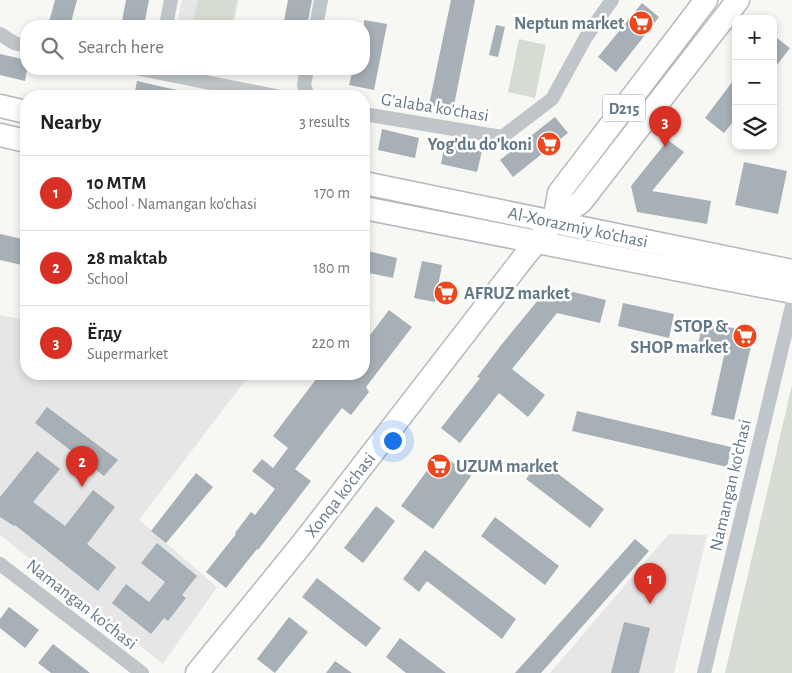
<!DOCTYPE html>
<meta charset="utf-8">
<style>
body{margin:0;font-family:"Alegreya Sans",sans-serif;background:#f2f2f2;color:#222}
.controls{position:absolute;right:15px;top:15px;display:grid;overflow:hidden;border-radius:10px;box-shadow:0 2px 8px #0003}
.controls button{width:45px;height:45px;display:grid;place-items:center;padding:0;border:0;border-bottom:1px solid #e0e0e0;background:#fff;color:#222;font:25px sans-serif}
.you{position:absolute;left:392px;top:440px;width:18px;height:18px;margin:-12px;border:4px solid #fff;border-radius:50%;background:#1a73e8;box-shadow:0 0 0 8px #1a73e833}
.badge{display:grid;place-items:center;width:32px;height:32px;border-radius:50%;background:#d93025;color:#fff;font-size:16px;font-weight:700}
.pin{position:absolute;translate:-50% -41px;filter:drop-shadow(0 1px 2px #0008)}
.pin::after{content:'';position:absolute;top:26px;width:18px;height:15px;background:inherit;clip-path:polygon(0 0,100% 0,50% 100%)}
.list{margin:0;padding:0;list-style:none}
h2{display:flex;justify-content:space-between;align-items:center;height:65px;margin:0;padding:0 20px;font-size:21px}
h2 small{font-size:16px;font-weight:400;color:#767676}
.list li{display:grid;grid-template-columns:32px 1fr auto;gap:15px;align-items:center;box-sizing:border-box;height:75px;padding:0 20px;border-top:1px solid #e0e0e0}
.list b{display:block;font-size:19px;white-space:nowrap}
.list p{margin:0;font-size:16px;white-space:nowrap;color:#767676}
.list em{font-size:16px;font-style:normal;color:#767676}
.icon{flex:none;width:28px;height:28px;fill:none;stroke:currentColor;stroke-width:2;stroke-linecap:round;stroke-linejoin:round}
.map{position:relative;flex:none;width:792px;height:673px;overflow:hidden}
.search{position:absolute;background:#fff;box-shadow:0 2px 8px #0003;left:20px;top:20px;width:350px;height:55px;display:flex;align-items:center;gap:12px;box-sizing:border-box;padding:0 18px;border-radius:20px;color:#767676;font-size:19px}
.panel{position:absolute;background:#fff;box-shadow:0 2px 8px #0003;left:20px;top:90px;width:350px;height:290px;border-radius:20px}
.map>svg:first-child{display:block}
.built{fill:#e5e6e5}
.green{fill:#d7dcd3}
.building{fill:#a6b0b6}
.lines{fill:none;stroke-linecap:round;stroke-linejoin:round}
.primary-casing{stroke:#b3b9bd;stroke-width:25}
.minor{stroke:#c0c5c9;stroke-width:14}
.primary{stroke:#fff;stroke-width:22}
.labels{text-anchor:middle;stroke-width:5;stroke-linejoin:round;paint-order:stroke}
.shield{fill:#fff;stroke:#92a1ab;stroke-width:1}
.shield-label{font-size:16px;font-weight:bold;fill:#647987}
.poi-label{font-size:18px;font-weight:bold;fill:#647987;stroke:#fff;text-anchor:end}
.street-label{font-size:18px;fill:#647987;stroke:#fff}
</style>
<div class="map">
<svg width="792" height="673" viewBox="0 0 792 673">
<rect width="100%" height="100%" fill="#f7f7f4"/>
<g class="built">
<polygon points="182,0 239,0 233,26 176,26"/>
<polygon points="0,315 26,320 26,374 250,374 139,520 217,587 163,664 0,535"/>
<polygon points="669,534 707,535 674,673 550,673"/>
</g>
<g class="green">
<polygon points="198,0 237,0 231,26 192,26"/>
<polygon points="519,39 546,45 535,98 508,92"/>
<polygon points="792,385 792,673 725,673"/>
</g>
<g class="building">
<polygon points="55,0 77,0 70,26 48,26"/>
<polygon points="126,0 149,0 144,26 121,26"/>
<polygon points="288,0 312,0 307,26 283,26"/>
<polygon points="451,0 475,0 453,110 429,105"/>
<polygon points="642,3 659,17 616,72 598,57"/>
<polygon points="364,20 387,24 374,90 349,85 353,69 364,69"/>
<polygon points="496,25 505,27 498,57 489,55"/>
<polygon points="773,35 790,48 773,70"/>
<polygon points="0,54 26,60 27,69 25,81 0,75"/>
<polygon points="736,77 736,118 724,133 705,118"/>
<polygon points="137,81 185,92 185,96 134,96"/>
<polygon points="555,117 568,133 513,177 500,160"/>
<polygon points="382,129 419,138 415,158 378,150"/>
<polygon points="668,140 684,152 652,191 711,201 707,224 637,212 631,186"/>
<polygon points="445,143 482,151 477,172 441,164"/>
<polygon points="744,162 787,171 778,214 735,205"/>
<polygon points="0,234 26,240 26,266 0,260"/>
<polygon points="364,250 397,258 393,278 364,272"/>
<polygon points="422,261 442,265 435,302 414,298"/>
<polygon points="561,289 606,300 600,323 557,313 512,369 545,395 528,417 499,393 460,443 441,428 480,378 477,377 502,344 543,294"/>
<polygon points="623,303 674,314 669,338 618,326"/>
<polygon points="389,310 412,327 366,387 369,392 351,415 342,408 295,469 311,481 258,550 257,549 226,588 206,572 236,534 235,533 251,512 255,515 275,489 252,471 262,459 273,468 288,448 273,436 320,374 364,374 364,343"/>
<polygon points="703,321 754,333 734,420 711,415 725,351 698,345"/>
<polygon points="47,407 118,460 104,476 35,423"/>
<polygon points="577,411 731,447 727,467 572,431"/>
<polygon points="37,451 60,469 33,502 65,526 93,490 115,507 87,544 116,567 98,591 15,525 14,526 0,517 0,497"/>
<polygon points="440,453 471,476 433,529 401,506"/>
<polygon points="540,460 604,509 590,528 526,479"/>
<polygon points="196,473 213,487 166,543 151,531"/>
<polygon points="376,506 395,521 363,563 344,548"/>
<polygon points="495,517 559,566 545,585 481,536"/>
<polygon points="635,539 649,551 541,673 515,673"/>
<polygon points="157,543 197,576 182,595 186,598 168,621 164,618 151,634 112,603 126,584 149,602 165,582 141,563"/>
<polygon points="425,550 516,619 502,639 427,581 419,592 403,579"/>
<polygon points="317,578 381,628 366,647 302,597"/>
<polygon points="9,607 39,630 25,648 0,628 0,619"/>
<polygon points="289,617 308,632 275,673 257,659"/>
<polygon points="624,622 650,628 639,673 611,673"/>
<polygon points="400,638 446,673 406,673 386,657"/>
<polygon points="53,644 90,673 51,673 38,663"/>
<polygon points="335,661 352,673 326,673"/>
</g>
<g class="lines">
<defs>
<g id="primary">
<polyline points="0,106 26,112"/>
<polyline points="0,135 26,141"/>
<polyline points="364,183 792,271"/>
<polyline points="364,208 792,292"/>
<polyline points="554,221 559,193 706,0"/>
<polyline points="197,673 302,544 524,257 554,221 581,202 738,0"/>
</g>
</defs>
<use href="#primary" class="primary-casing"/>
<g class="minor">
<polyline points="166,26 171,0"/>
<polyline points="316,26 321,0"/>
<polyline points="0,34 14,43 26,46"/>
<polyline points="140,69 276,96"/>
<polyline points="307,69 304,85 308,96"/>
<polyline points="364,114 502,137 552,99 586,37 612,0"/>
<polyline points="0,564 142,673"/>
<polyline points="704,673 792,306"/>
</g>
<use href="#primary" class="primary"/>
</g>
<defs>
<symbol id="supermarket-disc" viewBox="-11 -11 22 22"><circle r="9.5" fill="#ee461d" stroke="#fff"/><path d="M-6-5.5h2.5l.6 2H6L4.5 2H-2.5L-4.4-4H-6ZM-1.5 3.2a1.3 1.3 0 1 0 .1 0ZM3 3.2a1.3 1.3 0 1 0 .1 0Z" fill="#fff"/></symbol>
</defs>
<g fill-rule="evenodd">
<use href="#supermarket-disc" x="627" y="9" width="28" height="28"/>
<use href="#supermarket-disc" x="535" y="130" width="28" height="28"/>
<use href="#supermarket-disc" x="432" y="279" width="28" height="28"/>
<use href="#supermarket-disc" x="731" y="322" width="28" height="28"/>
<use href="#supermarket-disc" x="425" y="452" width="28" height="28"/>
</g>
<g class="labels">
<rect class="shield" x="603" y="94.5" width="42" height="27" rx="4"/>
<g class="shield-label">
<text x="624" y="114">D215</text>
</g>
<g class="poi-label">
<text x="624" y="29">Neptun market</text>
<text x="532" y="150">Yog'du do'koni</text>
<text x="464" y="299" text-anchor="start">AFRUZ market</text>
<text x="728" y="332">STOP &amp;<tspan x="728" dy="21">SHOP market</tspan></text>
<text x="456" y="472" text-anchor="start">UZUM market</text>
</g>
<g class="street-label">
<text transform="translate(435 107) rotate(9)" y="6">G'alaba ko'chasi</text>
<text transform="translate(578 227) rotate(12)" y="6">Al-Xorazmiy ko’chasi</text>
<text transform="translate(730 485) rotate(-77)" y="6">Namangan ko'chasi</text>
<text transform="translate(340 495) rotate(-52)" y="6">Xonqa ko'chasi</text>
<text transform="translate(82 604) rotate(38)" y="6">Namangan ko'chasi</text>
</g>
</g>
</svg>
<div class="controls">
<button>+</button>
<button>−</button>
<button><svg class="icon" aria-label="layers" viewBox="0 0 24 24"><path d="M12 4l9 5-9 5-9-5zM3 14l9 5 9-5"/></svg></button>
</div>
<div class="you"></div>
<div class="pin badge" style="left:650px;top:604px">1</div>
<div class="pin badge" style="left:82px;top:487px">2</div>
<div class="pin badge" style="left:665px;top:147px">3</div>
<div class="search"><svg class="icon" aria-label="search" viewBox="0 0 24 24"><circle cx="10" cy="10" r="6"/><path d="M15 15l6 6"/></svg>Search here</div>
<section class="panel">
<h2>Nearby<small>3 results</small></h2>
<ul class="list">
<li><span class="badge">1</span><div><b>10 MTM</b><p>School · Namangan ko'chasi</p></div><em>170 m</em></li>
<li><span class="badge">2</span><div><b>28 maktab</b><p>School</p></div><em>180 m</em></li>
<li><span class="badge">3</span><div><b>Ёгду</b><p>Supermarket</p></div><em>220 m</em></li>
</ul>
</section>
</div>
